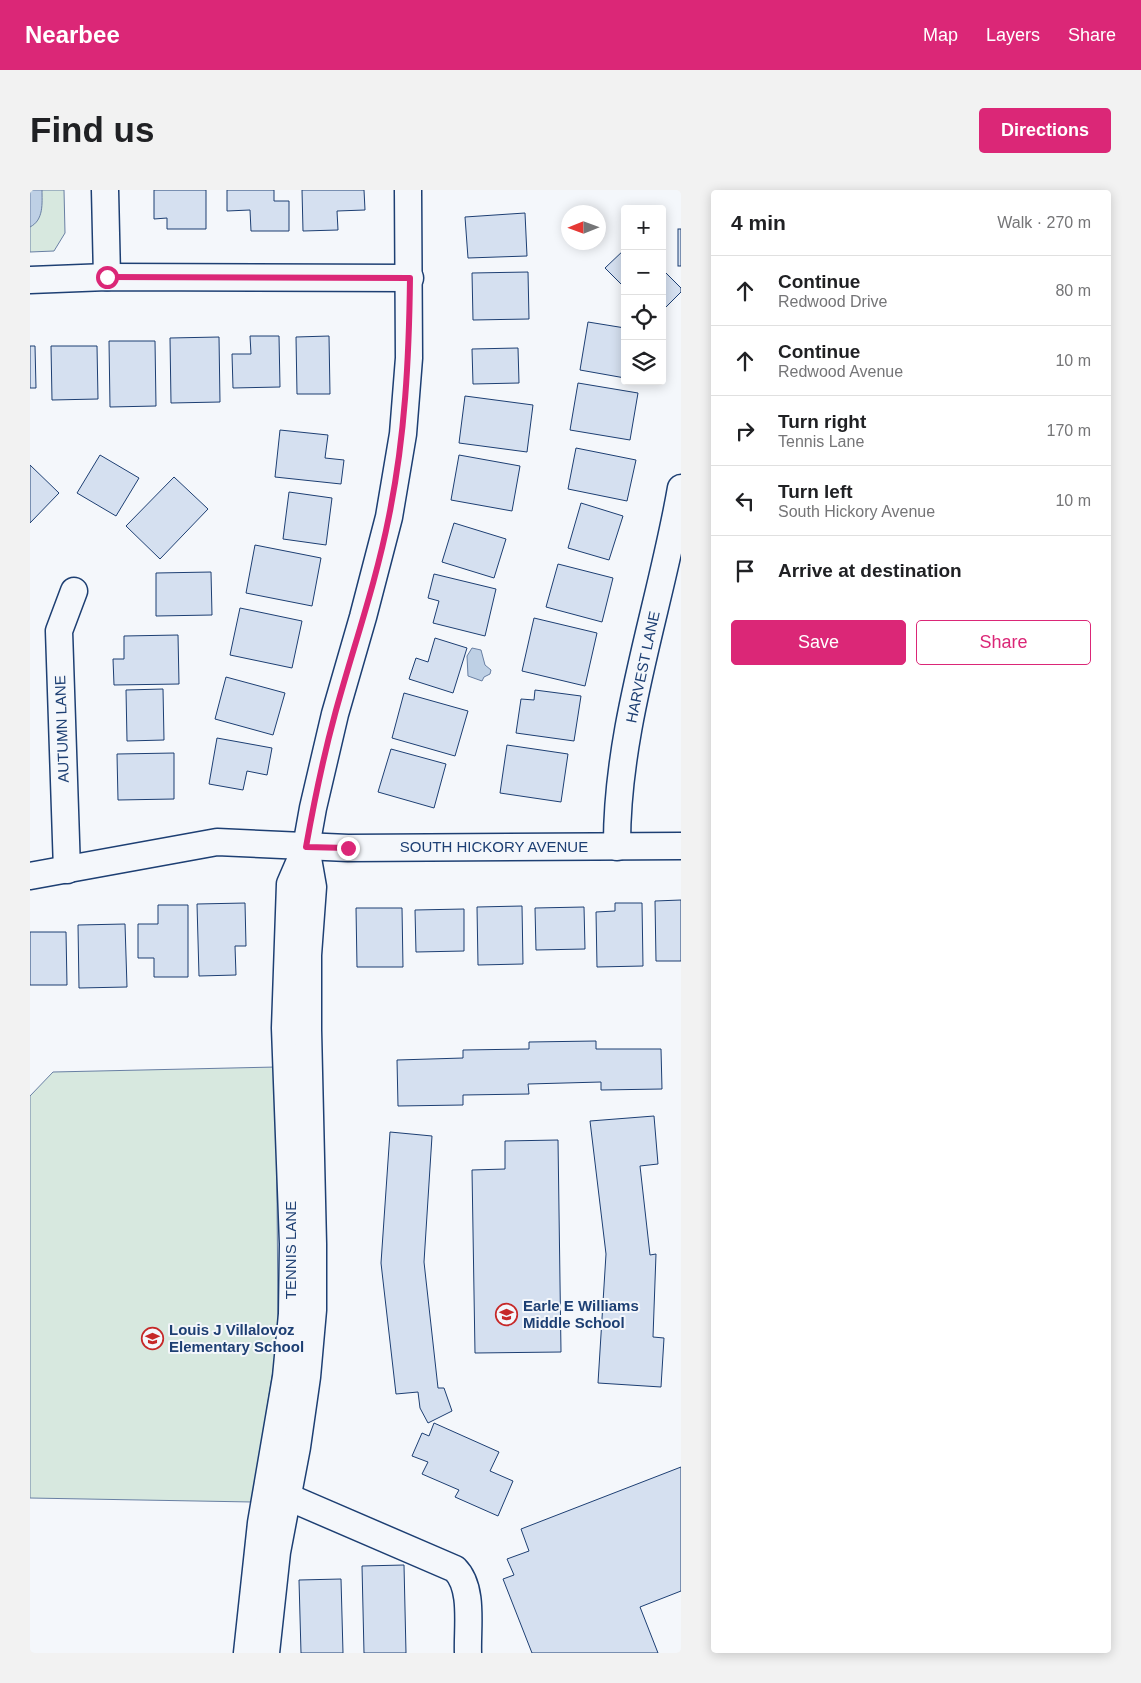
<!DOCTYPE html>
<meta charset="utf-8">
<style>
body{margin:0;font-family:Helvetica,sans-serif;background:#f2f2f2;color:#202124}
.controls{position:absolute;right:15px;top:15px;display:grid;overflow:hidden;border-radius:5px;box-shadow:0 2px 12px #0003}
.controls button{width:45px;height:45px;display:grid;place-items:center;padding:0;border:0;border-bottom:1px solid #e0e0e0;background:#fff;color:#202124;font:25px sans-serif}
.compass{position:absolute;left:531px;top:15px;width:45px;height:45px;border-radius:50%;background:#fff;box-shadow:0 2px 12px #0003;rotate:269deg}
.stop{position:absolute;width:15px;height:15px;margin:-11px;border:4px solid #db2777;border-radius:50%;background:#fff}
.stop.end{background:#db2777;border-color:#fff;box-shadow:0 1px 5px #0008}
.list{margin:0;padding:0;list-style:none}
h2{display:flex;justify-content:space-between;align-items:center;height:65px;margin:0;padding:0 20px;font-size:21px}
h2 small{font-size:16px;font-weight:400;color:#757577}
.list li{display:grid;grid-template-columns:32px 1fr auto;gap:15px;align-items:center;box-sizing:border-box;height:70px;padding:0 20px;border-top:1px solid #e0e0e0}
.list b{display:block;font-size:19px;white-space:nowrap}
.list p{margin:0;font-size:16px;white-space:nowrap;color:#757577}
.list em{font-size:16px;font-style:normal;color:#757577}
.actions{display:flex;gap:10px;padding:15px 20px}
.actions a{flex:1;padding:11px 0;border:1px solid #db2777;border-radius:5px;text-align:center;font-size:18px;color:#db2777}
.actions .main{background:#db2777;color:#fff}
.icon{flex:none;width:28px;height:28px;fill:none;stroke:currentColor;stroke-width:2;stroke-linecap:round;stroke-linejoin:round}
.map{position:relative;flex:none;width:651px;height:1463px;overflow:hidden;border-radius:5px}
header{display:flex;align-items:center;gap:30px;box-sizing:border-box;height:70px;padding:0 25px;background:#db2777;color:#fff}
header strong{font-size:24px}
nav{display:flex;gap:28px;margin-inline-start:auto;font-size:18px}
.intro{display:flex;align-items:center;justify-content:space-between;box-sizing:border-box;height:120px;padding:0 30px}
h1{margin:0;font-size:35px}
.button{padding:12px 22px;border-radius:5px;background:#db2777;color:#fff;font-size:18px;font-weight:700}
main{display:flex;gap:30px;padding:0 30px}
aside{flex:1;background:#fff;border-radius:5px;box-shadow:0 2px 12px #0003}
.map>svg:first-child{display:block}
.green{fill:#d7e8df;stroke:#687fa3}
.water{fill:#bed0e5;stroke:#687fa3}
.building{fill:#d5e0f0;stroke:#1d3f73}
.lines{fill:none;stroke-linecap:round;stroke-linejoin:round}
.minor-casing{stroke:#1d3f73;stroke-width:29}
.minor{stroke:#f4f7fb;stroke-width:26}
.route{stroke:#db2777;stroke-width:6}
.labels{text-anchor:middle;stroke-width:4;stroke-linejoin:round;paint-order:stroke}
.street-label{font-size:15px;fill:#1d3f73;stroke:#f4f7fb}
.poi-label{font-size:15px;font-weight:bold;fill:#1d3f73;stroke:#f4f7fb;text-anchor:start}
</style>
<header>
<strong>Nearbee</strong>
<nav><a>Map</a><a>Layers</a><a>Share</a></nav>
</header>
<div class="intro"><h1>Find us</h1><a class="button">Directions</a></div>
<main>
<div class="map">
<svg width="651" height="1463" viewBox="0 0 651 1463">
<rect width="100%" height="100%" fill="#f4f7fb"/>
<g class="green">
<polygon points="0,0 34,0 35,43 24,61 0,62"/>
<polygon points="246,877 248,1131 245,1168 222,1312 0,1308 0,906 23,882"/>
</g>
<g class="water">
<path d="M0 0H12C12 13 14 30 0 37Z"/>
<polygon points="442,458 451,460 455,475 461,480 460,484 454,487 452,491 438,486 437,466"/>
</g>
<g class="building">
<polygon points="124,0 176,0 176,39 137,39 137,28 124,29"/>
<polygon points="197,0 244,0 244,11 259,11 259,41 221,41 220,20 197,21"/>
<polygon points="272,0 334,0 335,20 307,21 308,40 273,41"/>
<polygon points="495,23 497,66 438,68 435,27"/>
<rect x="648" y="39" width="3" height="37"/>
<polygon points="595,59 595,98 575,78"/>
<polygon points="632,79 651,98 651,102 632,121"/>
<polygon points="498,82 499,129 443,130 442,83"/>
<polygon points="558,132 595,138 595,188 550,180"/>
<polygon points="220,146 249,146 250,197 203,198 202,164 221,164"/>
<polygon points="299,146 300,204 267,204 266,147"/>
<polygon points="189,147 190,212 141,213 140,148"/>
<polygon points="79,151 125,151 126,216 80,217"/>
<polygon points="0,156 5,156 6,198 0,198"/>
<polygon points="21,156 67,156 68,209 22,210"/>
<polygon points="488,158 489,193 443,194 442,159"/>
<polygon points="548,193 608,203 600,250 540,240"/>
<polygon points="435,206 503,215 497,262 429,253"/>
<polygon points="250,240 298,245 295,268 314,270 311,294 245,287"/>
<polygon points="546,258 606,270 597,311 538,299"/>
<polygon points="70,265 109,288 86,326 47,303"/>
<polygon points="429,265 490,276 482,321 421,310"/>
<polygon points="0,275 29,303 0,333"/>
<polygon points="144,287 178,319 130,369 96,336"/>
<polygon points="259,302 302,308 296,355 253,349"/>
<polygon points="551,313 593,326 579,370 538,358"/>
<polygon points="424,333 476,349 464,388 412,372"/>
<polygon points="225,355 291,368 282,416 216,403"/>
<polygon points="528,374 583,388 572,432 516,417"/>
<polygon points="181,382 182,425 126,426 126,383"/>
<polygon points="404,384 466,399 455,446 403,433 409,411 398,408"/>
<polygon points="210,418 272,431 262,478 200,465"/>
<polygon points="504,428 567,443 555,496 492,481"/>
<polygon points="148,445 149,494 84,495 83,469 94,469 94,446"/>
<polygon points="405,448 437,458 423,503 379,489 386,468 398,472"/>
<polygon points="196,487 255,503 243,545 185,529"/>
<polygon points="133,499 134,550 97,551 96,500"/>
<polygon points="505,500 551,506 544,551 486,543 491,509 504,510"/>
<polygon points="374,503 438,521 425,566 362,548"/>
<polygon points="187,548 242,558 237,585 217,581 213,600 179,594"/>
<polygon points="477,555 538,564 531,612 470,603"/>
<polygon points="361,559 416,574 404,618 348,602"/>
<polygon points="144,563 144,609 88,610 87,564"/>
<polygon points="651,710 651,771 626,771 625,711"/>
<polygon points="215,713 216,756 205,756 206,785 169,786 167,714"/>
<polygon points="585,713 612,713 613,776 567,777 566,722 585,721"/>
<polygon points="128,715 158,715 158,787 124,787 124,768 108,768 108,734 128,734"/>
<polygon points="492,716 493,774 448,775 447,717"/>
<polygon points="554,717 555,759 506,760 505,718"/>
<polygon points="326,718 372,718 373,777 327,777"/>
<polygon points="434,719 434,761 386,762 385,720"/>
<polygon points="95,734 97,797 49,798 48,735"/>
<polygon points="0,742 36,742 37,795 0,795"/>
<polygon points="566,851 566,859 631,859 632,899 571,900 571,892 498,894 499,904 433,905 433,915 368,916 367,870 433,868 433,860 499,859 499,852"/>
<polygon points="624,926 628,974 610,976 620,1065 626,1064 623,1147 634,1148 631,1197 568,1193 576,1064 560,931"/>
<polygon points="360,942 402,946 394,1072 408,1198 414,1198 422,1221 398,1233 390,1218 388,1202 366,1204 351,1073"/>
<polygon points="528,950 531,1162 445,1163 442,980 475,979 475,951"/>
<polygon points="404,1233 469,1262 460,1281 483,1291 468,1326 425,1307 429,1300 392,1284 398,1272 382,1266 392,1243 399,1246"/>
<polygon points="651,1277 651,1401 610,1417 628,1463 502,1463 473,1389 484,1385 477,1369 499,1361 491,1339"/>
<polygon points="374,1375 376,1463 334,1463 332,1376"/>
<polygon points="311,1389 313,1463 271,1463 269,1390"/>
</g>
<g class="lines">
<defs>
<g id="minor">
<polyline points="75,0 77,87"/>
<polyline points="0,90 77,87 380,88"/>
<path d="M587 657C586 537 631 415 651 298"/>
<polyline points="37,680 29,441 44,401"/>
<polyline points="0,686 187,652 318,658 651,656"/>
<path d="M258 1307 425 1379C444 1398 437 1437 438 1463"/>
<polyline points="217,1463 231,1333 256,1187 262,1124 263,1054 255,838 260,694 276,657 283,618 305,524 333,427 359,327 373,244 379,168 378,0"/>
<polyline points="236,1463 247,1362 267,1257 277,1187 283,1120 283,1054 278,840 278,765 283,697 276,657"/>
</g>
</defs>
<use href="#minor" class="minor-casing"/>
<use href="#minor" class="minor"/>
</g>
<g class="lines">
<path class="route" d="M77 87 380 88C379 169 375 247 359 326 346 393 323 458 305 524 293 568 284 612 276 657L318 658"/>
</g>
<defs>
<symbol id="school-ring" viewBox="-11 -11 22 22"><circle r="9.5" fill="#f4f7fb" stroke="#c62828" stroke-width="1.5"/><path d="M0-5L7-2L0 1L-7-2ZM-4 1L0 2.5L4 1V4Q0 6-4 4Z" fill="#c62828"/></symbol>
</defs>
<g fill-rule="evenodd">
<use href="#school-ring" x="464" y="1112" width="25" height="25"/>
<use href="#school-ring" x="110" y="1136" width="25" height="25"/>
</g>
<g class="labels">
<g class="street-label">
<text transform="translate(613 477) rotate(-78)" y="5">HARVEST LANE</text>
<text transform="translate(32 539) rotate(-92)" y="5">AUTUMN LANE</text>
<text x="464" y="662">SOUTH HICKORY AVENUE</text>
<text transform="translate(261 1060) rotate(-90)" y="5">TENNIS LANE</text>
</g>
<g class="poi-label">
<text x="493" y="1121">Earle E Williams<tspan x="493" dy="17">Middle School</tspan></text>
<text x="139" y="1145">Louis J Villalovoz<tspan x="139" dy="17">Elementary School</tspan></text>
</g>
</g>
</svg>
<div class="controls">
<button>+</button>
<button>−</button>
<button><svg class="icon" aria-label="locate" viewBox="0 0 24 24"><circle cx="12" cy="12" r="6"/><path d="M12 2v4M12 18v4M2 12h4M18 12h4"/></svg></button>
<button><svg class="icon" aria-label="layers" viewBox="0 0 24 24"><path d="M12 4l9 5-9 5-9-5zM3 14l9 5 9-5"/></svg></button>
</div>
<svg class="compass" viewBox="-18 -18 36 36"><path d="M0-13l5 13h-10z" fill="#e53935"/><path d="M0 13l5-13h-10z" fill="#757577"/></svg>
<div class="stop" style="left:77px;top:87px"></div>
<div class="stop end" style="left:318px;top:658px"></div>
</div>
<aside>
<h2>4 min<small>Walk · 270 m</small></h2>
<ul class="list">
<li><svg class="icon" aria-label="ahead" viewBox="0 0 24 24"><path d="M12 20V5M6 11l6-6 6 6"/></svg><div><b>Continue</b><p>Redwood Drive</p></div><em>80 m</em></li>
<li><svg class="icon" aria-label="ahead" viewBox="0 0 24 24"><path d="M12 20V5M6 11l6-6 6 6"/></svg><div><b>Continue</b><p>Redwood Avenue</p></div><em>10 m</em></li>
<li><svg class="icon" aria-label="right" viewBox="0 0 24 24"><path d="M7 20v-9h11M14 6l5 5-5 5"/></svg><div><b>Turn right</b><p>Tennis Lane</p></div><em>170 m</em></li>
<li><svg class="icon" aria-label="left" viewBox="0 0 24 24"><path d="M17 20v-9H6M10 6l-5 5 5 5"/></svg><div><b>Turn left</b><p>South Hickory Avenue</p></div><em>10 m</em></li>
<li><svg class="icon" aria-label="arrive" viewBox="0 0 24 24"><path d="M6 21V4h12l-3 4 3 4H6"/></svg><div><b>Arrive at destination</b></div></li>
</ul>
<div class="actions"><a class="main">Save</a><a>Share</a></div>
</aside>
</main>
